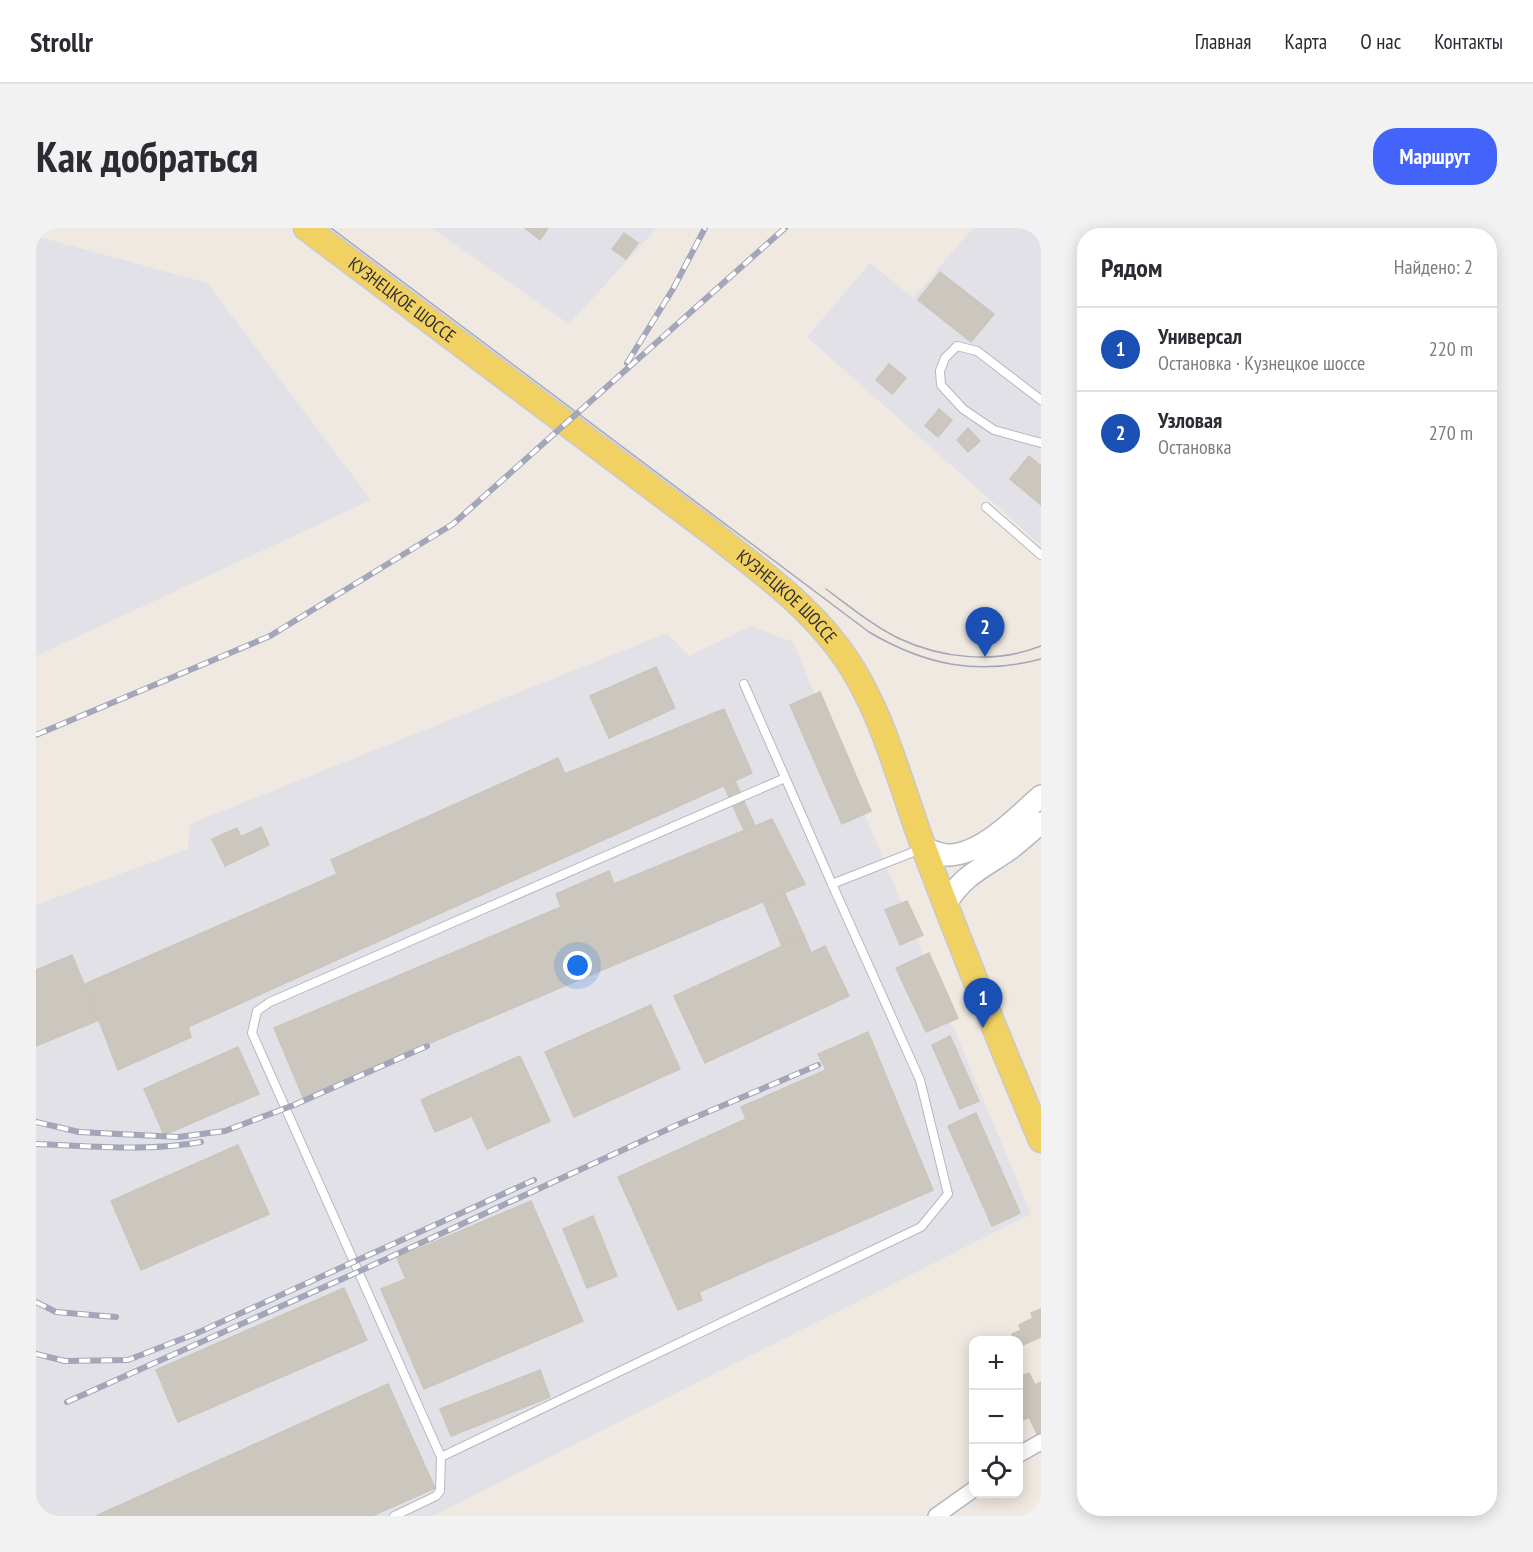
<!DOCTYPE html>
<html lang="ru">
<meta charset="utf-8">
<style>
body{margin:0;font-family:"PT Sans Narrow",sans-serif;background:#f2f2f3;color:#2b2b33}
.controls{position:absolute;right:18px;bottom:18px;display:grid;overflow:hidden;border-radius:12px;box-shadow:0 3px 15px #0003}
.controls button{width:54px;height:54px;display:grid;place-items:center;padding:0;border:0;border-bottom:2px solid #e1e1e2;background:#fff;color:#2b2b33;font:30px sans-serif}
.you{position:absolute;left:542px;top:738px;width:21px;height:21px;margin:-15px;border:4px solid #fff;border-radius:50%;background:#1a73e8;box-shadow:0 0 0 9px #1a73e833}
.badge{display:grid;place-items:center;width:39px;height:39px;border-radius:50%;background:#4264fb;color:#fff;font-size:20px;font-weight:700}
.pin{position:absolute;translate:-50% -50px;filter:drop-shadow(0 2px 3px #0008)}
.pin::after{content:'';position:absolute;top:32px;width:21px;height:18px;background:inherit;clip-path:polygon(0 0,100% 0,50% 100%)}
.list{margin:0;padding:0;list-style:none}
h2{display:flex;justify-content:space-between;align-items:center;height:78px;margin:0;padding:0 24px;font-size:26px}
h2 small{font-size:20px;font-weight:400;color:#7c7c81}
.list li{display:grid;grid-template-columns:39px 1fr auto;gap:18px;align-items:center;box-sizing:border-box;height:84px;padding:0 24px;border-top:2px solid #e1e1e2}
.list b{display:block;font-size:22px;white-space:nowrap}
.list p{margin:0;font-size:20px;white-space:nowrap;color:#7c7c81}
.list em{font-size:20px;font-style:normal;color:#7c7c81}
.icon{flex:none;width:33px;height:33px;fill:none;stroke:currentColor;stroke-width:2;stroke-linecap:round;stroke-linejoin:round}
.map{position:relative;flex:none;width:1005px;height:1288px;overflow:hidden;border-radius:24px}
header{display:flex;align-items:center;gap:36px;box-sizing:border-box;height:84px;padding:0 30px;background:#fff;border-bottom:2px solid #e1e1e2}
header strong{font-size:28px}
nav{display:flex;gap:33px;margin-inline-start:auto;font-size:21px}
.intro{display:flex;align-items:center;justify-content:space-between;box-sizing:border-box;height:144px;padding:0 36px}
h1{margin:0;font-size:42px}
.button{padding:15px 27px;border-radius:24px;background:#4264fb;color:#fff;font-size:21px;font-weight:700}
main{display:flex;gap:36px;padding:0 36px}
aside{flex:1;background:#fff;border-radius:24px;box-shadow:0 3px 15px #0003}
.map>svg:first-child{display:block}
.industrial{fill:#e3e1e8}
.building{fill:#cbc7bf;stroke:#cbc5ba;stroke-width:1.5}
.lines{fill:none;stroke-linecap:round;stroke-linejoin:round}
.service-casing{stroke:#b4b7c1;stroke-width:10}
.minor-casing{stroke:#b4b7c1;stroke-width:18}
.secondary-casing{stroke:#b4b7c1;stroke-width:24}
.primary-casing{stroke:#c9c9c9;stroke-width:27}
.service{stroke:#fff;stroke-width:8}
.minor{stroke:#fff;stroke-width:15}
.secondary{stroke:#fff;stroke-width:21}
.primary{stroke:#f2d163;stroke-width:24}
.tram{stroke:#a3a6b8;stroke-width:1.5}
.rail-casing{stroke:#a3a6b8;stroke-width:6}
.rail{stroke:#fff;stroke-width:4;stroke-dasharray:11;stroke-linecap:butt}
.labels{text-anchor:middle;stroke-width:5;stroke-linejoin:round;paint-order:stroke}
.street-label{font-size:18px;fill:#2e2e2e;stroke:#fff}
</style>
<header>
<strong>Strollr</strong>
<nav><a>Главная</a><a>Карта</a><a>О нас</a><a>Контакты</a></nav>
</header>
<div class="intro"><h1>Как добраться</h1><a class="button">Маршрут</a></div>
<main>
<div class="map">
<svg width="1005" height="1288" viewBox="0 0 1005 1288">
<rect width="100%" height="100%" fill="#efe9e1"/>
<g class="industrial">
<polygon points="396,0 621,0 533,96"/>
<polygon points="937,0 1005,0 1005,317 771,109 834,35 877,70"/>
<polygon points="0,8 171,55 335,272 0,428"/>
<polygon points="715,398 757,414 995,986 397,1288 0,1288 0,677 152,621 154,596 631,405 653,428"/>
</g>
<g class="building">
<polygon points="489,0 512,0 504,12"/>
<polygon points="588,5 602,15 590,31 576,21"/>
<polygon points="904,44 958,86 935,114 882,72"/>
<polygon points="853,136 870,150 856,166 840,152"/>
<polygon points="903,181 916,192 902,209 889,198"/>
<polygon points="932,200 944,213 932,224 921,212"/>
<polygon points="993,228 1005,238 1005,277 974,251"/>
<polygon points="620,439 639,480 573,510 554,468"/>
<polygon points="784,464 835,583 806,596 754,477"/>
<polygon points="688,481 716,545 152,799 155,809 82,842 49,756 301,646 295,632 522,530 529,546"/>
<polygon points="699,553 719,598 708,602 688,558"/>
<polygon points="736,591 769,656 267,869 238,800 525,679 520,666 573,643 578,656"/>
<polygon points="225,599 233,617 189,638 176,611 201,600 205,609"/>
<polygon points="748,664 768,708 746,718 727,673"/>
<polygon points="871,673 887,707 864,717 849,682"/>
<polygon points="768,708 775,725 789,718 813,768 669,835 638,768"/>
<polygon points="893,725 922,790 890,804 860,740"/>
<polygon points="36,727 63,792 0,818 0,742"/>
<polygon points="615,777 644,841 538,889 509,824"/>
<polygon points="832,804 897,962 663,1064 666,1072 642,1082 582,949 710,891 705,879 790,842 782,826"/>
<polygon points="914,808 943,873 924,881 896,817"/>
<polygon points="202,819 223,866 128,907 108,861"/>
<polygon points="484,828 514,893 451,921 436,888 399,904 385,872"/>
<polygon points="940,885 984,985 956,998 912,898"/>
<polygon points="202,917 233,986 105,1042 75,973"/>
<polygon points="495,973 547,1093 388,1161 345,1061 370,1051 361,1030"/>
<polygon points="557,988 581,1048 551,1060 527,1001"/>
<polygon points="308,1060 331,1112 142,1194 120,1142"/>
<polygon points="1005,1081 1005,1109 982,1119 982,1112 979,1112 976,1106 985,1102 983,1097 997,1090 995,1085"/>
<polygon points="504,1142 514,1169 415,1208 404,1181"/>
<polygon points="993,1145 999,1157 1005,1154 1005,1204 1001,1206 993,1189 985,1193 982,1187 982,1150"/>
<polygon points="352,1156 399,1260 336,1288 60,1288"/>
</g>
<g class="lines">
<defs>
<g id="service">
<polyline points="1005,172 941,123 921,118 909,130 904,143 905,157 927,181 958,202 1005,215"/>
<polyline points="950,279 1005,327"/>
<polyline points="708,456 796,656 885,621"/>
<polyline points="749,550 234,774 221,783 216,805 405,1229 885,999 912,966 884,852 796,656"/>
<polyline points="358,1288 400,1268 404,1263 405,1229"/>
</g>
<g id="minor">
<polyline points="982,1227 1005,1214"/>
<polyline points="900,1288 938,1261"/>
</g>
<g id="secondary">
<path d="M888 620C895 623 903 626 910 627 945 628 981 589 1005 568"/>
<path d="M910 676C927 646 949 639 975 620 985 612 995 603 1005 595"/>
</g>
<g id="primary">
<path id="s1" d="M270 0 679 307C720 340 764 371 797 413 845 472 862 551 888 620 925 718 964 815 1005 912"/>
</g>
</defs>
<use href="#service" class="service-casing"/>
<use href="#minor" class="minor-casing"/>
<use href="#secondary" class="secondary-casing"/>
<use href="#primary" class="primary-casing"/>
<use href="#service" class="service"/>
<use href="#minor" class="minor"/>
<use href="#secondary" class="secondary"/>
<use href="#primary" class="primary"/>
<g class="tram">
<path d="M295 0 833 404C889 437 941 448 1005 431"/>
<path d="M790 361C813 378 836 397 862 410 906 431 960 436 1005 418"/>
</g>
<defs>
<g id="rail">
<polyline points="591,135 637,61 669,0"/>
<polyline points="0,507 234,408 417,296 749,0"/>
<polyline points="0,894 43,904 142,909 189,903 258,877 391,818"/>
<path d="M0 916C55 918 111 924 165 914"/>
<polyline points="0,1074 20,1084 80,1089"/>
<polyline points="0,1126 29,1133 92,1132 159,1106 498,952"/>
<polyline points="31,1174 324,1043 641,897 782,837"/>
</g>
</defs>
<use href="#rail" class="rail-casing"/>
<use href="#rail" class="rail"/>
</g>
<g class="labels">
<g class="street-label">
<text dy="6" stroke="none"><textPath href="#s1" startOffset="120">КУЗНЕЦКОЕ ШОССЕ</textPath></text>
<text dy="6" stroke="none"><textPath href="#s1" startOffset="606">КУЗНЕЦКОЕ ШОССЕ</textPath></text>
</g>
</g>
</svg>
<div class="controls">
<button>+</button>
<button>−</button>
<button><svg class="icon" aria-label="locate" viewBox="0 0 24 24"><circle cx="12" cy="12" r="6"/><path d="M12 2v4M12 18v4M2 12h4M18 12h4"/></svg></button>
</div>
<div class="you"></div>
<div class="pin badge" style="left:947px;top:800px;background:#1a4fb4">1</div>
<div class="pin badge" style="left:949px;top:429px;background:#1a4fb4">2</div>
</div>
<aside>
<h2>Рядом<small>Найдено: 2</small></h2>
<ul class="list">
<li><span class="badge" style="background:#1a4fb4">1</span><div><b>Универсал</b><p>Остановка · Кузнецкое шоссе</p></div><em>220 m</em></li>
<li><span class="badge" style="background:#1a4fb4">2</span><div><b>Узловая</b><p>Остановка</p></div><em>270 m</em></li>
</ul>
</aside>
</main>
